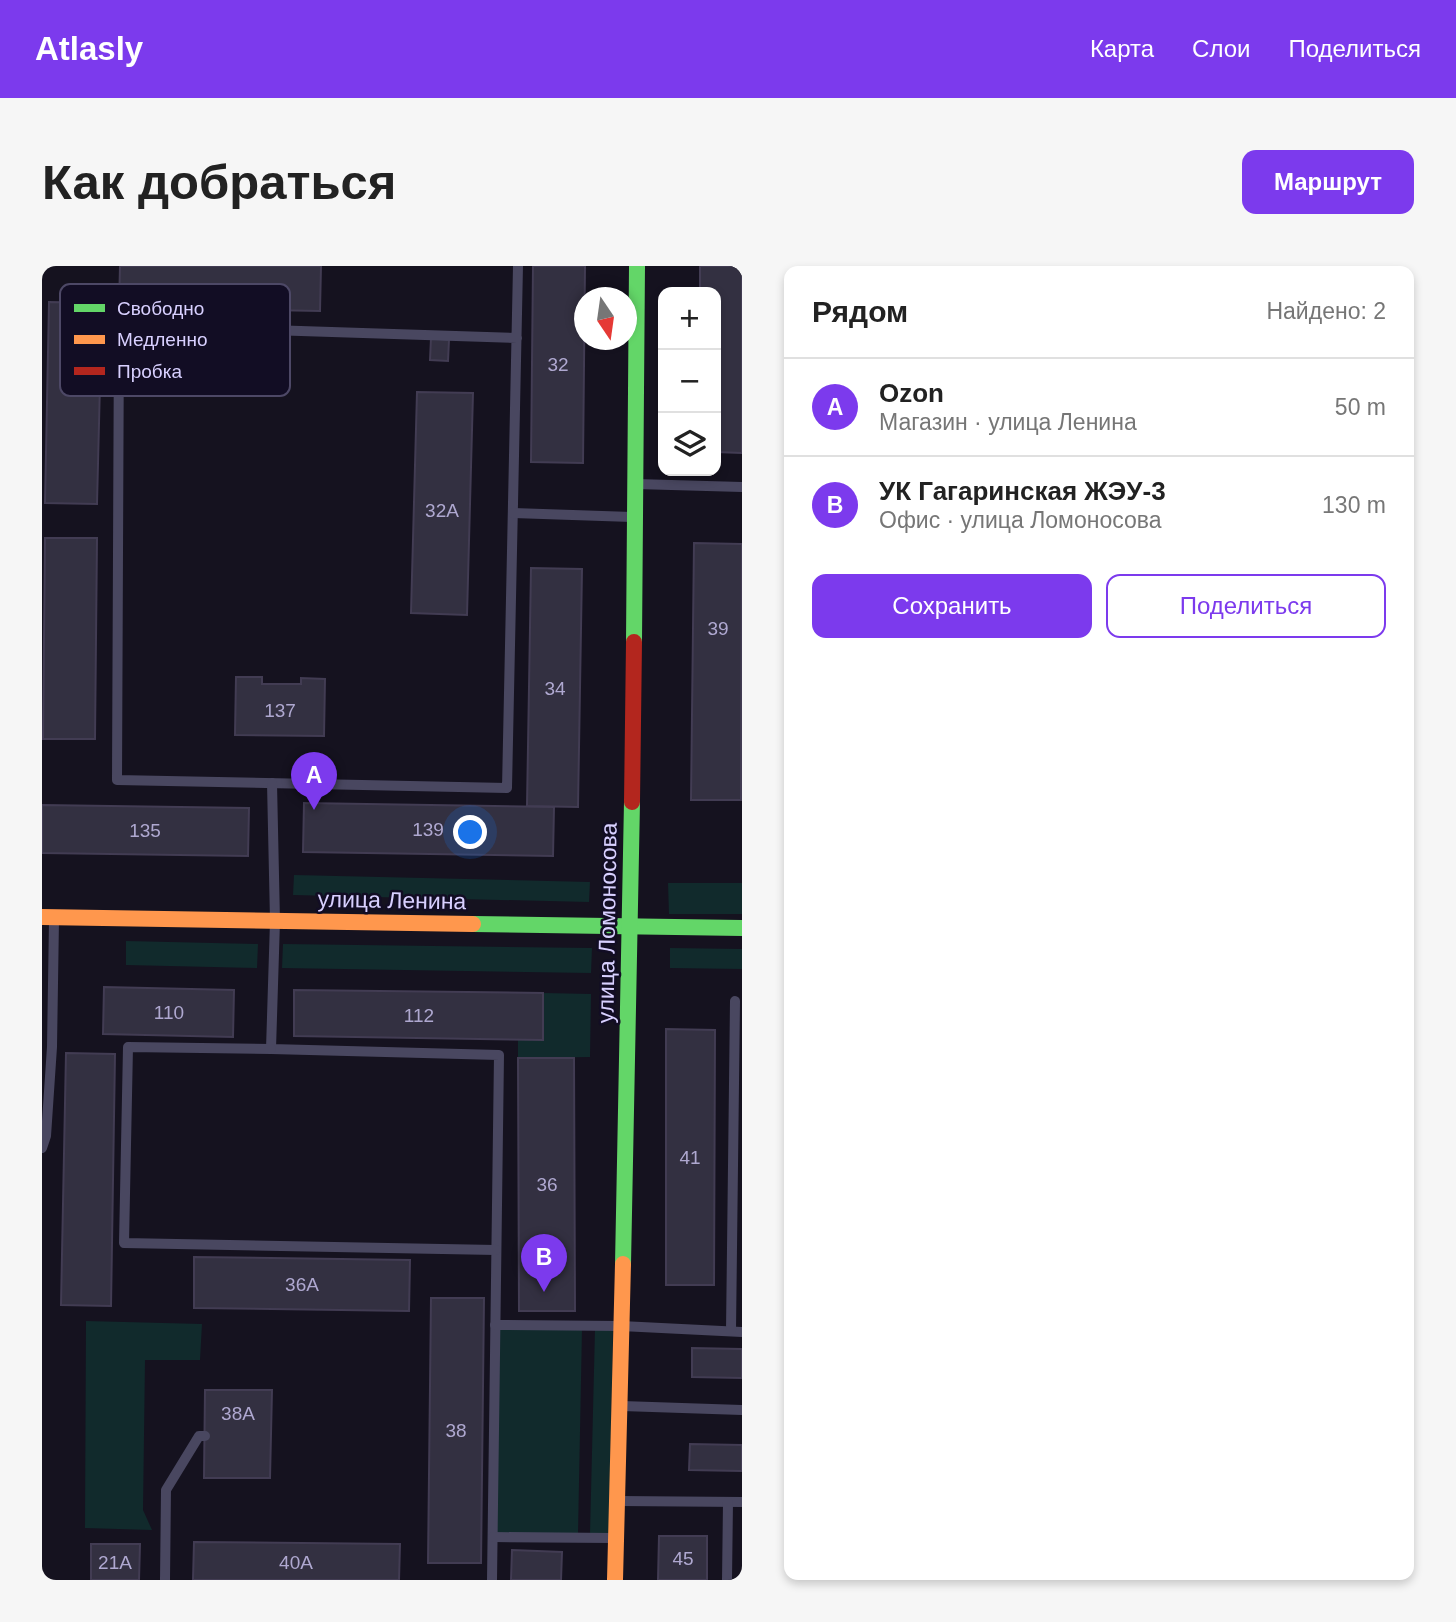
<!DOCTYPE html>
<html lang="ru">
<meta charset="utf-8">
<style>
body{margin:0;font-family:Helvetica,sans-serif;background:#f6f6f6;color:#222}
.controls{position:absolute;right:21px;top:21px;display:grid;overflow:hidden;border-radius:14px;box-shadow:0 4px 10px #0003}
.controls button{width:63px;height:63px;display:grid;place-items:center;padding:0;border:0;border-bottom:2px solid #e0e0e0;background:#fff;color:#222;font:35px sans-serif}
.compass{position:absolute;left:532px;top:21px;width:63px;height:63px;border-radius:50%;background:#fff;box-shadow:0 4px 10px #0003;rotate:167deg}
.you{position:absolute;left:429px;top:567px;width:24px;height:24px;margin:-18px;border:5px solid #fff;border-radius:50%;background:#1a73e8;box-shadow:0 0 0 10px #1a73e833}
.badge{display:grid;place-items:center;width:46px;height:46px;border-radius:50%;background:#7c3aed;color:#fff;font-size:23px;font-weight:700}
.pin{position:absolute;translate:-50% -58px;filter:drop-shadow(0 2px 4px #0008)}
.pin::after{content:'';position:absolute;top:37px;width:24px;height:21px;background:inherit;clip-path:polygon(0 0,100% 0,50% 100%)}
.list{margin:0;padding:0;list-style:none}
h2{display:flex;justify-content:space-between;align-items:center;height:91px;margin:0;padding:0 28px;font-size:30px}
h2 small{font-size:23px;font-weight:400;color:#767676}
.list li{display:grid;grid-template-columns:46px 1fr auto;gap:21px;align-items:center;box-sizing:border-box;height:98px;padding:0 28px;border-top:2px solid #e0e0e0}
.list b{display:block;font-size:26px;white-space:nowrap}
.list p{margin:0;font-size:23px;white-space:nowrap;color:#767676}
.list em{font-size:23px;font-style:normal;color:#767676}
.actions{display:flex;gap:14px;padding:21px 28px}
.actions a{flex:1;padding:16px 0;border:2px solid #7c3aed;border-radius:14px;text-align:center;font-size:24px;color:#7c3aed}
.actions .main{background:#7c3aed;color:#fff}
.icon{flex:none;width:38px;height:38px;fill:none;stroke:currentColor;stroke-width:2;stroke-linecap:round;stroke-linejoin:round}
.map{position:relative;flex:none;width:700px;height:1314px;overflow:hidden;border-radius:14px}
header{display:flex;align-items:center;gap:42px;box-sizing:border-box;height:98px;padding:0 35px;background:#7c3aed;color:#fff}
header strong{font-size:33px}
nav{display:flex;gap:38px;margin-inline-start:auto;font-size:24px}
.intro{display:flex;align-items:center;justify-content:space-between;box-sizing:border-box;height:168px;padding:0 42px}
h1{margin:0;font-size:49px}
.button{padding:18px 32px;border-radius:14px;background:#7c3aed;color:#fff;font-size:24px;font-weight:700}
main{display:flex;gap:42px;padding:0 42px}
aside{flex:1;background:#fff;border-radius:14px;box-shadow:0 4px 10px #0003}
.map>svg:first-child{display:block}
.green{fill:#112a2c}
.building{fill:#333041;stroke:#423c53;stroke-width:2}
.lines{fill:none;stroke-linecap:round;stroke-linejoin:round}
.lane{stroke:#494760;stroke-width:10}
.fast{stroke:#63d668;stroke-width:16}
.slow{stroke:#ff974d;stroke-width:16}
.jam{stroke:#b3261e;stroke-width:16}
.labels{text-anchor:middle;stroke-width:5;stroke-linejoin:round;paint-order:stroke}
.number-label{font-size:19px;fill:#afa8d0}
.street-label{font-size:23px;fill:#d8d0ff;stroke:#120d24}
.key{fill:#120d24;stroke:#4d4866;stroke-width:2}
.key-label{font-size:19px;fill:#d8d0ff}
</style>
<header>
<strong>Atlasly</strong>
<nav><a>Карта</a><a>Слои</a><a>Поделиться</a></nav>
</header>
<div class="intro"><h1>Как добраться</h1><a class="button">Маршрут</a></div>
<main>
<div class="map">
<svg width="700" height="1314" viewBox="0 0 700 1314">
<rect width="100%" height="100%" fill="#15121f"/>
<g class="green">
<polygon points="252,609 548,616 547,636 251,629"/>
<polygon points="626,617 700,617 700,648 627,648"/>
<polygon points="84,675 216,678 215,702 84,699"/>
<polygon points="241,678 550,682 549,707 240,702"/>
<polygon points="628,682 700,683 700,703 628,702"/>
<polygon points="501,727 549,728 548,791 476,792 476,774 501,774"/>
<polygon points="44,1055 160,1058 158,1094 103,1094 101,1244 110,1264 43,1262"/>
<polygon points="456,1063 540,1063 536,1268 455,1268"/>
<polygon points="553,1063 571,1064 567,1268 548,1268"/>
</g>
<g class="building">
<polygon points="78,0 279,0 278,45 77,41"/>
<polygon points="491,0 543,0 541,197 489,196"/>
<polygon points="658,0 700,0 700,187 674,186 674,26 658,26"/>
<polygon points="7,36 60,37 55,238 3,237"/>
<polygon points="389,72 407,74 406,95 388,94"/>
<polygon points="375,126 431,127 425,349 369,347"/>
<polygon points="3,272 55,272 53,473 1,473"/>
<polygon points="652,277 700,278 699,534 649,534"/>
<polygon points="489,302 540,303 536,541 485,540"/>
<polygon points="194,411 220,411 220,418 259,418 259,412 283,413 282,470 193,469"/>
<polygon points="262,537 512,541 511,590 261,586"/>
<polygon points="0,539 207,542 206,590 0,587"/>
<polygon points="62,721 192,724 191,771 61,768"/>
<polygon points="252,724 501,727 501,774 252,770"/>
<polygon points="624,763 673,764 672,1019 624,1019"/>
<polygon points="24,787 73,788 69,1040 19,1039"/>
<polygon points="476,792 532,792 533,1045 477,1045"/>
<polygon points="152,991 368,994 367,1045 152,1042"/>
<polygon points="389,1032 442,1032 439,1297 386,1297"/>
<polygon points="650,1082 700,1083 700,1112 650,1111"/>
<polygon points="163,1124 230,1124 228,1212 162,1212"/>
<polygon points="648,1178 700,1179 700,1205 647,1204"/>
<polygon points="617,1270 665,1270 665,1314 616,1314"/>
<polygon points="152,1276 358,1278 357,1314 151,1314"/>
<polygon points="49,1278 98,1278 97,1314 49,1314"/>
<polygon points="470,1284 520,1286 519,1314 469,1314"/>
</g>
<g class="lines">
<g class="lane">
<path d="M475 72 77 59 75 514 465 522C469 348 473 174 476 0"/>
<polyline points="594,218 700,221"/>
<polyline points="471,247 590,251"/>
<polyline points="230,517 233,655 229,783 457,789 450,1314"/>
<polyline points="229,783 86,781 82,977 454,984"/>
<polyline points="0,882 4,870 10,781 12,654"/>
<polyline points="453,1059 579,1060 700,1066"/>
<polyline points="689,1065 693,735"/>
<polyline points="580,1140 700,1144"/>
<polyline points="577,1235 700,1236"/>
<polyline points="451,1271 571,1272"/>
<polyline points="123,1314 124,1224 157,1170 163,1170"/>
<polyline points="685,1314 686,1236"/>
</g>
<g class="fast">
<polyline points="592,376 595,0"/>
<polyline points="431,658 700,662"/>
<polyline points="581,998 590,536"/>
</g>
<g class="slow">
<polyline points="0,651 431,658"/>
<polyline points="573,1314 581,998"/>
</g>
<polyline class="jam" points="590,536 592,376"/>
</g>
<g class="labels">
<g class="number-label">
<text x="516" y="105">32</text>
<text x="400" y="251">32А</text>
<text x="676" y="369">39</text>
<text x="513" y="429">34</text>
<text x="238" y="451">137</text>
<text x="386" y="570">139</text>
<text x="103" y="571">135</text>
<text x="127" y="753">110</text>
<text x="377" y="756">112</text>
<text x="648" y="898">41</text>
<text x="505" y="925">36</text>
<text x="260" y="1025">36А</text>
<text x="196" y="1154">38А</text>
<text x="414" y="1171">38</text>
<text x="641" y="1299">45</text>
<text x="73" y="1303">21А</text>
<text x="254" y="1303">40А</text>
</g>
<g class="street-label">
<text transform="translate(350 634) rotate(1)" y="8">улица Ленина</text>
<text transform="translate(565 657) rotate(-89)" y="8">улица Ломоносова</text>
</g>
</g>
<rect x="18" y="18" width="230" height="112" rx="10" class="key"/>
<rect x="32" y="38" width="31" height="8" fill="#63d668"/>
<rect x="32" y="69" width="31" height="9" fill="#ff974d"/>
<rect x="32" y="101" width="31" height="8" fill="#b3261e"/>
<g class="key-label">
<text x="75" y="49">Свободно</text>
<text x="75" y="80">Медленно</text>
<text x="75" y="112">Пробка</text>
</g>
</svg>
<div class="controls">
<button>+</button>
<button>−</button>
<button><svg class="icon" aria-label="layers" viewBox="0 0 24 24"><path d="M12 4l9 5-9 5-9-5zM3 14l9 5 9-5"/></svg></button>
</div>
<svg class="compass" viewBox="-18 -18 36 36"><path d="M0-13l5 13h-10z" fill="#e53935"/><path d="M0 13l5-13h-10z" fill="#767676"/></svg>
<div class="you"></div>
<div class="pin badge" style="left:272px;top:544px">A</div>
<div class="pin badge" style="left:502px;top:1026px">B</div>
</div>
<aside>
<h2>Рядом<small>Найдено: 2</small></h2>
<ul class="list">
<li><span class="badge">A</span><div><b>Ozon</b><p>Магазин · улица Ленина</p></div><em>50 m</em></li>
<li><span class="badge">B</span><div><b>УК Гагаринская ЖЭУ-3</b><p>Офис · улица Ломоносова</p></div><em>130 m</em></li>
</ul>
<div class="actions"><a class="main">Сохранить</a><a>Поделиться</a></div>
</aside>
</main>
